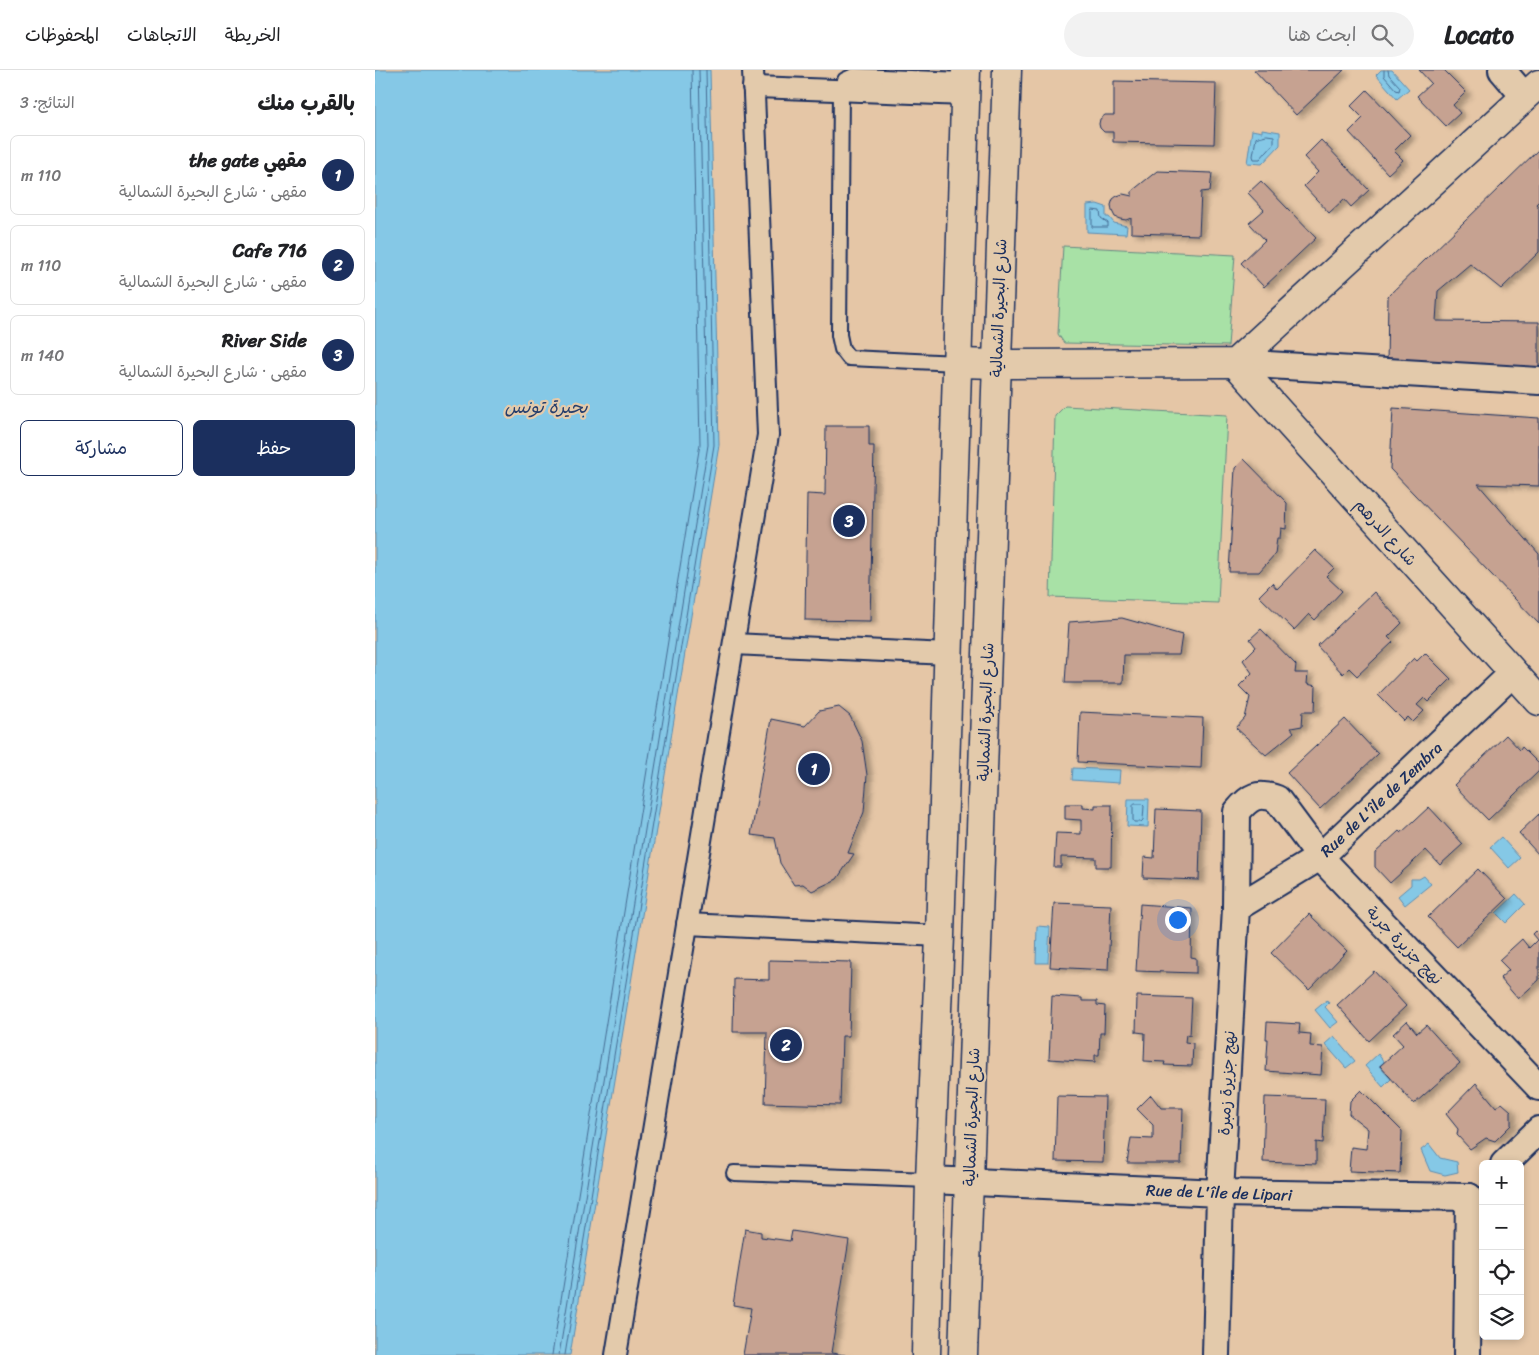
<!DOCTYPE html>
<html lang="ar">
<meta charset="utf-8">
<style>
body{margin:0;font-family:Sriracha,"Playpen Sans Arabic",sans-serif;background:#f2f2f2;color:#202124;direction:rtl}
.controls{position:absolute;right:15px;bottom:15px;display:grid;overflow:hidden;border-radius:8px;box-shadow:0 2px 8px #0003}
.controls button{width:45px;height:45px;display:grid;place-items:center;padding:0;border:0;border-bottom:1px solid #e0e0e0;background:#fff;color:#202124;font:25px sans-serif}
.you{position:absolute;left:802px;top:849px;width:18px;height:18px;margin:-12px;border:4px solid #fff;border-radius:50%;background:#1a73e8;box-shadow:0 0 0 8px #1a73e833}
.badge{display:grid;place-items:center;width:32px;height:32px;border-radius:50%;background:#1b2f5e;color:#fff;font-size:16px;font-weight:700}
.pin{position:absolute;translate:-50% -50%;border:2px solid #fff;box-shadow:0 1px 5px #0006}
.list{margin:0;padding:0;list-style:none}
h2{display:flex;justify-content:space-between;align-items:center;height:65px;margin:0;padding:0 20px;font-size:21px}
h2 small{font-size:16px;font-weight:400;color:#757577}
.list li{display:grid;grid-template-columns:32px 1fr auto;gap:15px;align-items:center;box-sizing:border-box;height:80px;margin:0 10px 10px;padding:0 10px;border:1px solid #e0e0e0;border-radius:8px}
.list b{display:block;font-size:19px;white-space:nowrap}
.list p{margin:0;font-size:16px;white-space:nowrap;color:#757577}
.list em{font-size:16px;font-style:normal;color:#757577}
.actions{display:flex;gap:10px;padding:15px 20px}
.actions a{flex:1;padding:11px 0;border:1px solid #1b2f5e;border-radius:8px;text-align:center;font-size:18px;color:#1b2f5e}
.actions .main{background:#1b2f5e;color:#fff}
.icon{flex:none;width:28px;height:28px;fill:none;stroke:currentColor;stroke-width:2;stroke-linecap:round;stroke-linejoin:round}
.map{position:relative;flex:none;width:1164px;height:1285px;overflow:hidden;direction:ltr}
header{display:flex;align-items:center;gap:30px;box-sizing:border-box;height:70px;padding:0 25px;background:#fff;border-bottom:1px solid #e0e0e0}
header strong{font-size:24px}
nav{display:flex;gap:28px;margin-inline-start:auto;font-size:18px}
.search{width:350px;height:45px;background:#f2f2f2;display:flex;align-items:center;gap:12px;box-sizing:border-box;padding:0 18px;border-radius:28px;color:#757577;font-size:19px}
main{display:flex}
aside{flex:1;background:#fff}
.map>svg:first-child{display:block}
.green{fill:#a8e1a6;stroke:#628882}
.water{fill:#85c8e6;stroke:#5b8bb0}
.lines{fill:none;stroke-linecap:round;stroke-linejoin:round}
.shore{stroke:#456c94;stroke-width:1}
.building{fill:#c6a291;stroke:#1b2f5e;filter:url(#shadow)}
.service-casing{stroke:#1b2f5e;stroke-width:18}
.pedestrian-casing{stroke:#1b2f5e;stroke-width:24}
.minor-casing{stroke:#1b2f5e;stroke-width:30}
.tertiary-casing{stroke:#1b2f5e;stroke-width:31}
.secondary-casing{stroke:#1b2f5e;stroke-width:31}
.service{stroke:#e3caab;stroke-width:14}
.pedestrian{stroke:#e3caab;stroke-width:20}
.minor{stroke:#e3caab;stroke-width:26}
.tertiary{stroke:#e3caab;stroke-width:28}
.secondary{stroke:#e3caab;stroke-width:28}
.labels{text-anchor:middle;stroke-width:4.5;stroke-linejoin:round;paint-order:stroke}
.street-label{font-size:16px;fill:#1b2f5e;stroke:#e3caab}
.water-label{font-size:18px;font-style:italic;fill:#263e6c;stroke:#e3caab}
</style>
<header>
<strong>Locato</strong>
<div class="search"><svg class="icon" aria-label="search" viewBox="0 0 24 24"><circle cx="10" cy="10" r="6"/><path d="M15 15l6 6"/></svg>ابحث هنا</div>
<nav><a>الخريطة</a><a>الاتجاهات</a><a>المحفوظات</a></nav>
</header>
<main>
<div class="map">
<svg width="1164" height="1285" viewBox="0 0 1164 1285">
<defs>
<filter id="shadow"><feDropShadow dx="5.5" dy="3" stdDeviation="2.5" flood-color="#0004"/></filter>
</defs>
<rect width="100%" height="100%" fill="#e5c6a6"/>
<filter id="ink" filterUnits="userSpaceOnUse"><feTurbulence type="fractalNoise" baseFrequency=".02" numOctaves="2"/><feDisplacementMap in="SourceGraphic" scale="10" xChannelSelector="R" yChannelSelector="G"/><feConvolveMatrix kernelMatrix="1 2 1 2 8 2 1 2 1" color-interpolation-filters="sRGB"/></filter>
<g filter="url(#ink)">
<g class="green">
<polygon points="688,176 860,185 853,276 689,273 683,264"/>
<polygon points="690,336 852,345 843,533 675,527 680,346"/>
</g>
<g class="water">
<polygon points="0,0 335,0 344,375 195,1285 0,1285"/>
<polygon points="1006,0 1017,0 1034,19 1022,29 1001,5"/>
<polygon points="887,59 905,62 905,75 887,94 872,93 877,60 887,62"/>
<polygon points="722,134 731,137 731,147 734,147 739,153 752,156 751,164 712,162 712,135"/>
<polygon points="698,698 745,700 744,713 697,710"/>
<polygon points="753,729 774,729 773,757 752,756"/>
<polygon points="1126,767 1145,788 1134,798 1115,777"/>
<polygon points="1049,806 1056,814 1030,835 1023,826 1036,815 1036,809 1044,809"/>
<polygon points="1141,824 1150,834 1131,853 1121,843"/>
<polygon points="662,856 675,857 673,893 661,893"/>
<polygon points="952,930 954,933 950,937 963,952 955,958 940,940"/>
<polygon points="959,966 980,991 971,998 950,974"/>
<polygon points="1003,984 1009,992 1004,996 1016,1009 1008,1017 990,996"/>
<polygon points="1054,1074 1065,1088 1082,1092 1083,1102 1070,1105 1055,1101 1046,1080"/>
</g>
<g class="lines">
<g class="shore">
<polyline points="1009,0 1009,6 1021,20 1024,21 1025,17 1014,5 1013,0"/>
<polygon points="892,65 899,66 899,73 885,89 879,89 878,86 881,68"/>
<polygon points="718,140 725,141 726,148 733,153 733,157 717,157 717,142"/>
<polygon points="760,734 767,734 769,736 768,750 766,752 759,752 758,750 758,736"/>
<polyline points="177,1285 325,374 317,0"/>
<polyline points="184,1285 333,375 324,0"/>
<polyline points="190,1285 339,375 331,0"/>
</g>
</g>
<g class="building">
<polygon points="879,0 969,0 921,45"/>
<polygon points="1044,0 1069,0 1091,22 1078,35 1085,43 1071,56 1042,26 1056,13"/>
<polygon points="739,11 841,13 839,74 738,72 738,62 729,62 725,58 724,54 725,49 730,45 739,45"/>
<polygon points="992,20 1035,65 1019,81 1028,90 1013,104 974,62 988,48 976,36"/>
<polygon points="946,70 994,120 976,137 969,129 954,143 929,116 943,102 929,87"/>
<polygon points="1164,79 1164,131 1161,134 1164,138 1164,182 1126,219 1095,194 1063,221 1061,251 1164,252 1164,298 1012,297 1013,226"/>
<polygon points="782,101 837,103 835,121 826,122 824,165 756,163 756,148 751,150 745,149 740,147 737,141 736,135 738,129 742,126 748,124 757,126 757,121"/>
<polygon points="886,111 941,168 889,217 866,193 890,170 874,153 889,140 873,123"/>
<polygon points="1018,338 1164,348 1164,416 1103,414 1164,484 1164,554 1015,399"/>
<polygon points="451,356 494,356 494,376 499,376 495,551 430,550 432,424 450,425"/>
<polygon points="869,389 912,433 911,459 906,458 905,468 902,468 900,484 884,502 854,502 860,398"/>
<polygon points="940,480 959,498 951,506 967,521 940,550 934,544 919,560 884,526 897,513 902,519"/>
<polygon points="999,522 1027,553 1013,567 1018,572 982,606 974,598 968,604 942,576"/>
<polygon points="747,548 807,565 804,585 749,585 748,613 690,613 694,552"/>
<polygon points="886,559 921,595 920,603 933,603 932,614 941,616 940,641 928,641 927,656 916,658 919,662 891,685 861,658 870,648 875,627 864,616 877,603 868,590 881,577 875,569"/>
<polygon points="1050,583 1076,609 1053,632 1049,628 1042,635 1049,641 1038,652 1033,647 1029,651 1003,625 1039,588 1042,591"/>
<polygon points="464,637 475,646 487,671 492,705 489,742 473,783 479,784 462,809 437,821 428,814 419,815 405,793 400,768 376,765 396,649 430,656 444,641"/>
<polygon points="705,642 828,648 826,698 703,692"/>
<polygon points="970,649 1003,684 945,739 912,703"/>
<polygon points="1131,665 1145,680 1147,677 1164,694 1164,701 1113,750 1079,715"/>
<polygon points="690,734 708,734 708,738 720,739 720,735 737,735 736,797 721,797 721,788 686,787 686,797 679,797 681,763 706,764 706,750 690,749"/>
<polygon points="1054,737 1088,774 1065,795 1051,780 1015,813 1000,797 1000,783 1024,761 1026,763"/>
<polygon points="781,739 826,741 824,810 768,808 769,787 779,788"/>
<polygon points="1164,744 1164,785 1144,763"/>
<polygon points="1103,799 1132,829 1082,877 1053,847"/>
<polygon points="679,833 736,835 733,900 675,897"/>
<polygon points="765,834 817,838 816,887 821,888 821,903 761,901"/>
<polygon points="934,844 972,881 934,920 896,883"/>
<polygon points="1160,861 1164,865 1164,910 1143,929 1125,908 1134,900 1124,890 1147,869 1154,878 1162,870 1157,864"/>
<polygon points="394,890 476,892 474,966 467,966 465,1035 390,1033 392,962 358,962 359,909 394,910"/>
<polygon points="999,901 1031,936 994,971 962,935"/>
<polygon points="677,926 707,928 707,931 722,931 722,935 730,936 729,963 725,963 724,985 720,985 720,992 674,989"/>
<polygon points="762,926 817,928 815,965 811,964 810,972 818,973 817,996 789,995 790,992 769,991 770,963 761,962"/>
<polygon points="1032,951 1042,963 1051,955 1085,993 1039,1034 1005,996 1028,975 1018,964"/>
<polygon points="892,952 925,954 924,963 936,964 935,976 948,977 946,1005 891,1001 893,969 891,969"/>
<polygon points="1101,1013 1121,1037 1127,1033 1136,1041 1136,1055 1120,1071 1111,1068 1095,1079 1082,1065 1083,1059 1071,1044"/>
<polygon points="986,1020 1027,1061 1025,1103 974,1101 976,1077 991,1079 993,1059 974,1044 975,1031"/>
<polygon points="776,1025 786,1038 808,1038 806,1093 752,1093 756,1068 778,1069 778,1055 762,1039"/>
<polygon points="682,1026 730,1027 728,1092 680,1091"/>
<polygon points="890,1027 950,1029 948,1073 941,1072 941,1094 888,1092"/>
<polygon points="370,1159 386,1162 386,1167 415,1171 417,1161 474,1170 456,1283 470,1285 368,1285 376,1238 358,1235"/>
</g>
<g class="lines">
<defs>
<g id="service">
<polyline points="583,293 474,288 467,279 464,265 466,20 470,10 479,6 591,10"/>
<polyline points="359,1103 555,1110"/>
</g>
<g id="pedestrian">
<polyline points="378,17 590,25"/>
<polyline points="359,574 573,584"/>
<polyline points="312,854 565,866"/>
<polyline points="241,1285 393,365 378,0"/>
</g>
<g id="minor">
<polyline points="1127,0 1150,27"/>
<polyline points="860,293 1164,311"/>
<polyline points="861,838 945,787 1138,603"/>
<polyline points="1129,1094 1164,1060"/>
<polyline points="555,1110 845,1123 1094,1127"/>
<path d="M841 1285 845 1123 861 838 862 742C875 726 883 722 902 729L945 787 1164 1017"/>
<polyline points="1092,1285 1094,1127"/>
</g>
<g id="tertiary">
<polyline points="583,293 622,294 860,293 1164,14"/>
<polyline points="860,293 1164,631"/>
</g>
<g id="secondary">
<polyline points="551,1285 555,1110 565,866 591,0"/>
<polyline points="588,1285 632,0"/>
</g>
</defs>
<use href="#service" class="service-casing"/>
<use href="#pedestrian" class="pedestrian-casing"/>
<use href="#minor" class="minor-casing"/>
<use href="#tertiary" class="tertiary-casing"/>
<use href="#secondary" class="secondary-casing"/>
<use href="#service" class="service"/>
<use href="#pedestrian" class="pedestrian"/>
<use href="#minor" class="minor"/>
<use href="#tertiary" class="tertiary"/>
<use href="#secondary" class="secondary"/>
</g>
</g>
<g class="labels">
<g class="street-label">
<text transform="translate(623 238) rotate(-88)" y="6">شارع البحيرة الشمالية</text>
<text transform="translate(1011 462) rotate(48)" y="6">شارع الدرهم</text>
<text transform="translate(610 642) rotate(-88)" y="6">شارع البحيرة الشمالية</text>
<text transform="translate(1006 729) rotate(-43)" y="6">Rue de L'île de Zembra</text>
<text transform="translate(1030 875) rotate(46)" y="6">نهج جزيرة جربة</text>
<text transform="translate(851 1013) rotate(-87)" y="6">نهج جزيرة زمبرة</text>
<text transform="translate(596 1047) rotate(-88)" y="6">شارع البحيرة الشمالية</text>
<text transform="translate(844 1122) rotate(2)" y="6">Rue de L'île de Lipari</text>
</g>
<g class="water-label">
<text x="171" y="343">بحيرة تونس</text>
</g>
</g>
</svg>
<div class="controls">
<button>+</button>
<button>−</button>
<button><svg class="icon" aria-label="locate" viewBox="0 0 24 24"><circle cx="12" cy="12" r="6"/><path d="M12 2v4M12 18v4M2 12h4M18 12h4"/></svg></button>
<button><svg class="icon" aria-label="layers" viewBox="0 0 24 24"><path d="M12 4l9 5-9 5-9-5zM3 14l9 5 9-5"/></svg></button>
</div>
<div class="you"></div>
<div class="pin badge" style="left:439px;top:699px">1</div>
<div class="pin badge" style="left:411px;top:975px">2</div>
<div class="pin badge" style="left:474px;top:451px">3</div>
</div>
<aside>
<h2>بالقرب منك<small>النتائج: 3</small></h2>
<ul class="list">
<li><span class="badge">1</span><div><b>مقهي the gate</b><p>مقهى · شارع البحيرة الشمالية</p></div><em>110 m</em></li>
<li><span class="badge">2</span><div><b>716 Cafe</b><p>مقهى · شارع البحيرة الشمالية</p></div><em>110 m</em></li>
<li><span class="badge">3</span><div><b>River Side</b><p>مقهى · شارع البحيرة الشمالية</p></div><em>140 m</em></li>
</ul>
<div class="actions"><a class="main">حفظ</a><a>مشاركة</a></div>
</aside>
</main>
